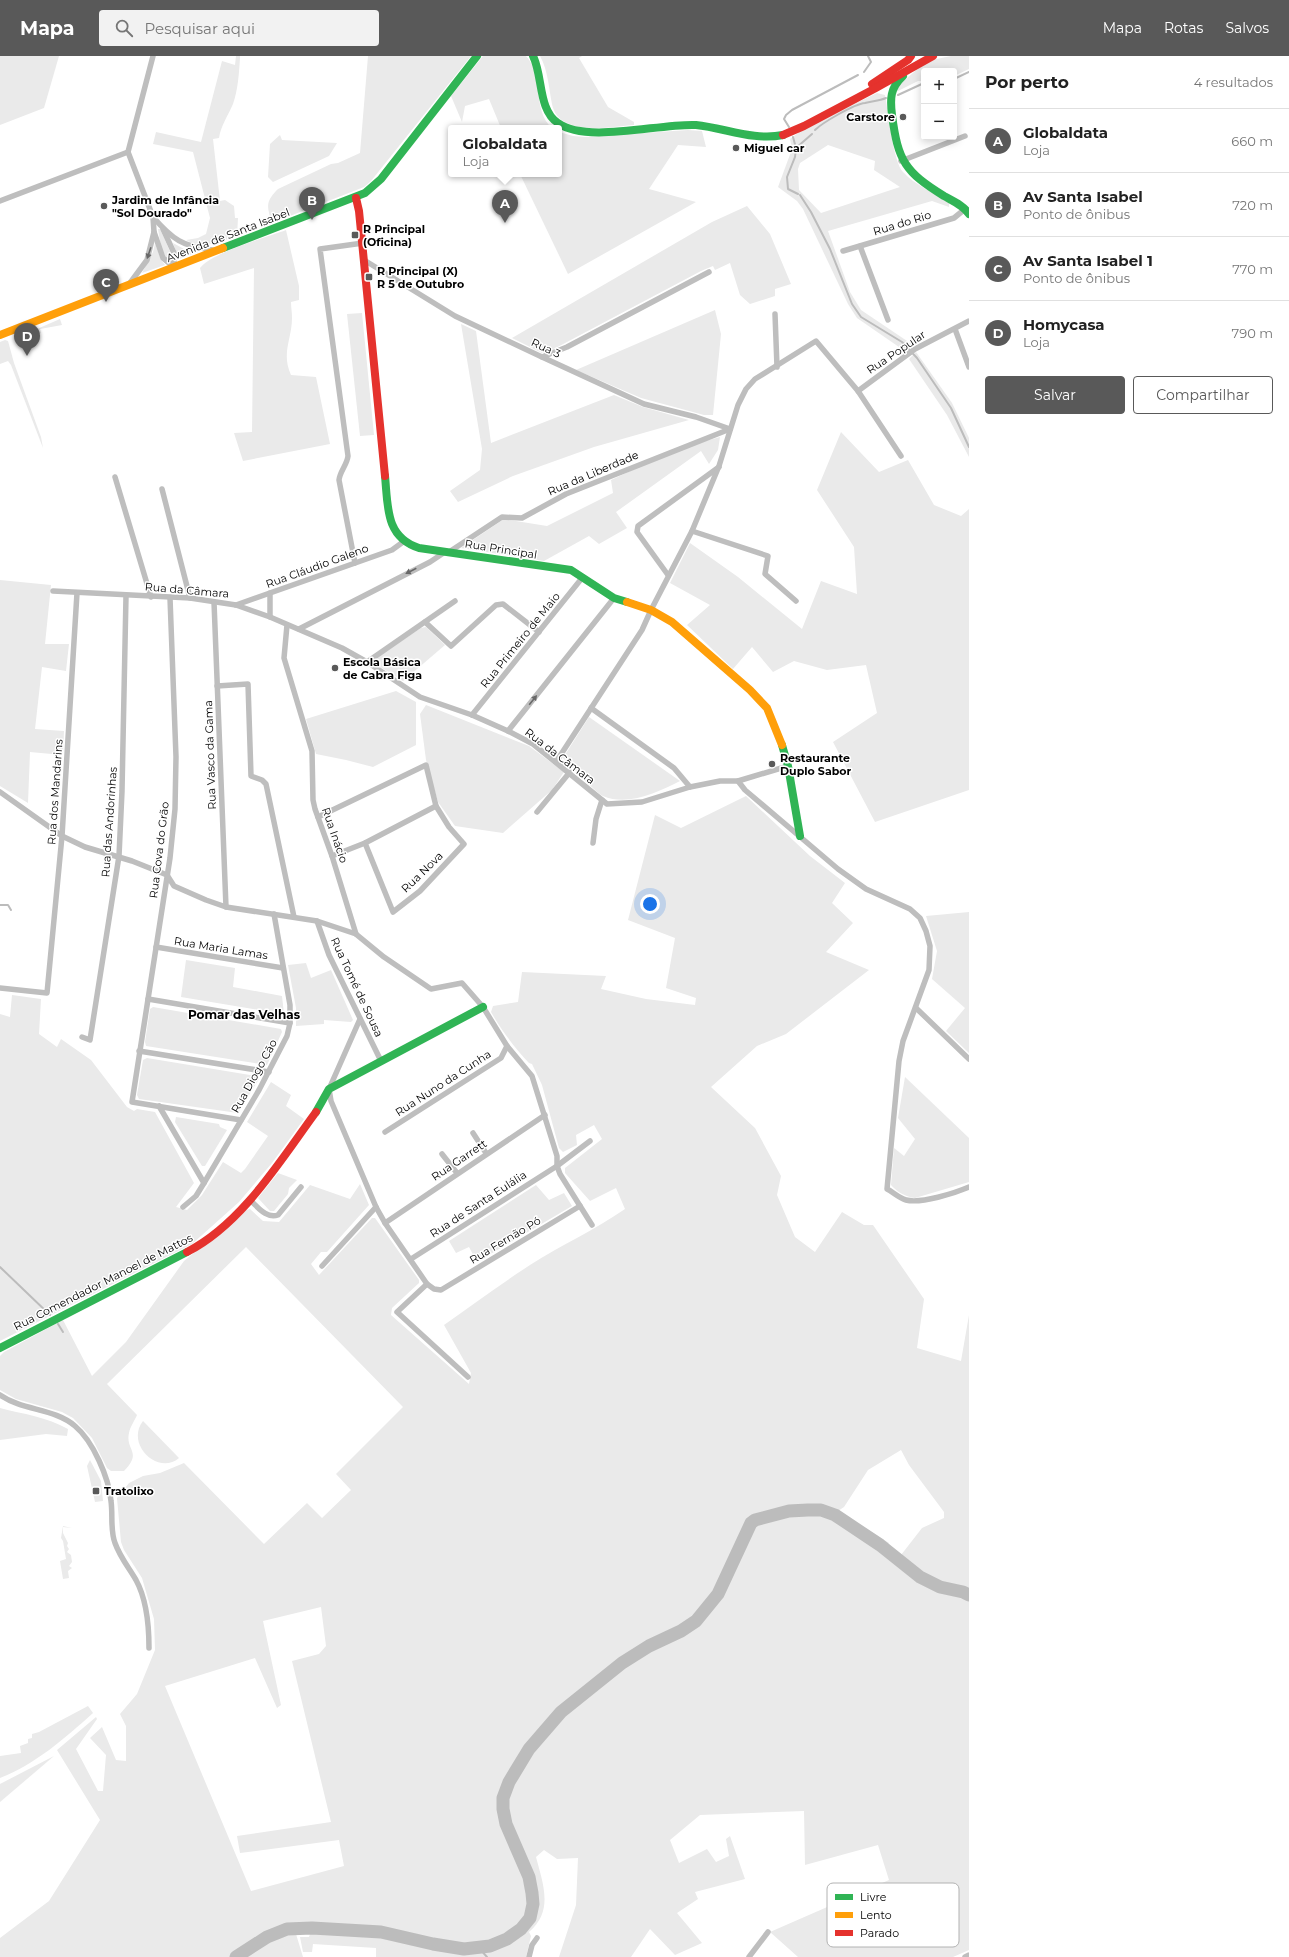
<!DOCTYPE html>
<html lang="pt">
<meta charset="utf-8">
<style>
body{margin:0;font-family:Montserrat,sans-serif;background:#f2f2f2;color:#222}
.controls{position:absolute;right:12px;top:12px;display:grid;overflow:hidden;border-radius:4px;box-shadow:0 2px 10px #0003}
.controls button{width:36px;height:36px;display:grid;place-items:center;padding:0;border:0;border-bottom:1px solid #e0e0e0;background:#fff;color:#222;font:20px sans-serif}
.you{position:absolute;left:650px;top:848px;width:14px;height:14px;margin:-10px;border:3px solid #fff;border-radius:50%;background:#1a73e8;box-shadow:0 0 0 6px #1a73e833}
.badge{display:grid;place-items:center;width:26px;height:26px;border-radius:50%;background:#595959;color:#fff;font-size:13px;font-weight:700}
.pin{position:absolute;translate:-50% -33px;filter:drop-shadow(0 1px 2px #0008)}
.pin::after{content:'';position:absolute;top:21px;width:14px;height:12px;background:inherit;clip-path:polygon(0 0,100% 0,50% 100%)}
.popup{position:absolute;left:448px;top:69px;width:114px;height:52px;box-sizing:border-box;display:grid;place-content:center;border-radius:4px;background:#fff;filter:drop-shadow(0 1px 3px #0005);font-size:13px;white-space:nowrap;color:#767676}
.popup b{font-size:15px;color:#222}
.popup::after{content:'';position:absolute;left:50%;top:100%;margin-left:-8px;border:8px solid transparent;border-top-color:#fff}
.list{margin:0;padding:0;list-style:none}
h2{display:flex;justify-content:space-between;align-items:center;height:52px;margin:0;padding:0 16px;font-size:17px}
h2 small{font-size:13px;font-weight:400;color:#767676}
.list li{display:grid;grid-template-columns:26px 1fr auto;gap:12px;align-items:center;box-sizing:border-box;height:64px;padding:0 16px;border-top:1px solid #e0e0e0}
.list b{display:block;font-size:15px;white-space:nowrap}
.list p{margin:0;font-size:13px;white-space:nowrap;color:#767676}
.list em{font-size:13px;font-style:normal;color:#767676}
.actions{display:flex;gap:8px;padding:12px 16px}
.actions a{flex:1;padding:9px 0;border:1px solid #595959;border-radius:4px;text-align:center;font-size:14px;color:#595959}
.actions .main{background:#595959;color:#fff}
.icon{flex:none;width:22px;height:22px;fill:none;stroke:currentColor;stroke-width:2;stroke-linecap:round;stroke-linejoin:round}
.map{position:relative;flex:none;width:969px;height:1901px;overflow:hidden}
header{display:flex;align-items:center;gap:24px;box-sizing:border-box;height:56px;padding:0 20px;background:#595959;color:#fff}
header strong{font-size:19px}
nav{display:flex;gap:22px;margin-inline-start:auto;font-size:14px}
.search{width:280px;height:36px;background:#f2f2f2;display:flex;align-items:center;gap:10px;box-sizing:border-box;padding:0 14px;border-radius:4px;color:#767676;font-size:15px}
main{display:flex}
aside{flex:1;background:#fff}
.map>svg:first-child{display:block}
.green{fill:#eaeaea;fill-rule:evenodd}
.lines{fill:none;stroke-linecap:round;stroke-linejoin:round}
.stream{stroke:#bcbcbc;stroke-width:2}
.river{stroke:#bcbcbc;stroke-width:13}
.street{stroke:#bebebe;stroke-width:5.5}
.fast{stroke:#30b455;stroke-width:8}
.slow{stroke:#ff9f0a;stroke-width:8}
.jam{stroke:#e5322d;stroke-width:8}
.oneway{fill:#686868}
.poi-dot{fill:#595959;stroke:#fff;stroke-width:1.5}
.labels{text-anchor:middle;stroke-width:3;stroke-linejoin:round;paint-order:stroke}
.poi-label{font-size:11px;font-weight:bold;fill:#000;stroke:#fff;text-anchor:start}
.street-label{font-size:11px;fill:#000;stroke:#fff}
.neighbourhood-label{font-size:12px;font-weight:bold;fill:#000;stroke:#fff}
.key{fill:#fff;stroke:#b2b2b2;stroke-width:1}
.key-label{font-size:11px;fill:#000}
</style>
<header>
<strong>Mapa</strong>
<div class="search"><svg class="icon" aria-label="search" viewBox="0 0 24 24"><circle cx="10" cy="10" r="6"/><path d="M15 15l6 6"/></svg>Pesquisar aqui</div>
<nav><a>Mapa</a><a>Rotas</a><a>Salvos</a></nav>
</header>
<main>
<div class="map">
<svg width="969" height="1901" viewBox="0 0 969 1901">
<rect width="100%" height="100%" fill="#fff"/>
<g class="green">
<polygon points="0,0 59,0 44,52 0,69"/>
<path d="M236 0H240V2C239 17 238 34 233 48 228 60 221 69 219 82L213 83 220 145 225 144 234 150 235 162H238L237 180C222 185 201 194 186 184L198 182 206 178 210 162 193 96 153 88 156 76 201 86 222 5 235 9Z"/>
<path d="M368 0H471L371 125 364 131 272 167C267 150 265 146 278 133L331 108 338 107 360 97Z"/>
<path d="M483 0H526C544 19 532 55 552 72H501L489 43 465 50 462 66 451 40Z"/>
<path d="M540 0H582L579 2 608 51 634 66V69C610 71 558 81 552 48 549 33 548 14 540 0Z"/>
<polygon points="951,0 969,0 969,13 954,20 954,15 924,15 924,25 918,25 896,36 900,28 927,5"/>
<path d="M877 37 885 39C888 54 893 106 903 116 915 129 934 137 949 145V151L932 145 828 175 850 236 861 254 913 289 904 297 899 291 857 262 848 248 803 153 797 145 778 131 792 93 790 83 805 72ZM828 89 875 105 874 114 900 131 821 157 799 134 798 113 800 107Z"/>
<polygon points="688,74 702,75 706,91 678,89 649,133 696,146 568,218 520,118 559,118 559,76 573,80 585,81"/>
<polygon points="280,79 282,84 337,87 329,100 273,126 268,121 270,88"/>
<polygon points="747,150 770,178 791,228 775,233 775,240 750,248 740,239 730,207 715,214 713,210 701,215 550,295 542,297 512,282 712,166"/>
<polygon points="158,173 160,173 172,200 172,206 167,204 161,191"/>
<path d="M286 174 299 230V244L291 246C291 251 292 256 292 262 292 283 281 297 291 319L316 321 330 388 243 405 234 377 252 376 254 212 204 228 200 212C213 196 265 182 286 174Z"/>
<polygon points="155,187 161,204 165,209 142,217 153,196"/>
<polygon points="173,187 184,193 198,196 179,203"/>
<polygon points="715,254 721,278 713,359 704,359 641,342 576,314"/>
<polygon points="362,257 374,379 360,380 347,258"/>
<polygon points="60,263 62,269 40,273 41,277 26,283 24,279 21,280"/>
<polygon points="461,268 476,275 491,387 614,339 643,351 689,364 594,391 513,420 458,446 450,435 480,414 482,393"/>
<polygon points="5,284 8,285 14,307 41,381 43,392 11,309 8,305 0,308 0,286"/>
<polygon points="916,296 952,347 969,382 969,401 947,359 909,303"/>
<polygon points="841,376 879,416 908,404 934,449 961,460 969,453 969,734 875,766 833,686 877,657 866,609 827,614 794,605 773,616 752,591 733,613 687,569 710,549 670,527 690,487 738,521 802,573 821,525 857,538 854,491 817,434"/>
<polygon points="720,381 718,394 709,408 701,395 616,456 627,472 599,488 589,480 544,505 461,492 504,463 547,470 613,437 611,424 680,392"/>
<polygon points="0,524 51,529 45,588 69,588 66,615 42,611 35,673 64,675 63,699 30,696 28,747 0,730"/>
<polygon points="426,571 445,589 403,625 377,609 376,602 421,572"/>
<polygon points="396,635 416,646 416,689 373,711 346,704 316,698 306,663"/>
<polygon points="426,649 529,690 564,716 552,734 503,777 455,770 438,746 426,704 420,658"/>
<path d="M589 661 680 725C658 736 628 751 603 740 596 737 570 709 563 702Z"/>
<path d="M746 740 810 800 845 827 832 847 853 867 826 896 869 914 786 978 757 990 711 1031 755 1072 781 1120 777 1139 795 1181 815 1196 842 1156 864 1169H873L924 1243 917 1292 961 1305 969 1259V1894L953 1901H798L770 1876 889 1824 878 1789 805 1809 804 1755 700 1759 670 1784 679 1807 707 1793 716 1806 729 1800 726 1783 730 1780 745 1823 695 1836 698 1843 677 1857 702 1887 675 1899 650 1873 631 1901H559L576 1849 578 1802 557 1803 544 1794 536 1801C543 1828 554 1855 529 1876L531 1880 526 1901H376V1892L313 1888 312 1896H303L300 1881H309L310 1878H296L303 1901H0V1882L49 1845 100 1764 57 1694 96 1661 97 1663 76 1693 98 1735H103L106 1699 90 1682 102 1671 116 1704 126 1705V1670L120 1658 137 1638 155 1594 154 1563 142 1522 124 1494 121 1486 117 1442 129 1427 143 1420 160 1417 184 1407 264 1488 307 1447 322 1462 351 1434 336 1418 403 1351 246 1191 107 1328 137 1359C135 1364 130 1371 129 1377 125 1394 143 1396 124 1415H111L107 1412 92 1382 73 1362 62 1356 16 1343 0 1334V1300L4 1296 63 1264 92 1320 126 1286 184 1205 246 1154 250 1153 263 1165 279 1166 310 1129 350 1143 360 1128 369 1149 327 1196H321L311 1208 319 1219 372 1162H375L419 1224V1227L392 1252 391 1259 469 1328 471 1317 444 1269C472 1249 501 1228 530 1209 561 1189 595 1174 625 1153L616 1132 590 1145 565 1117V1112L602 1083 594 1069 576 1079 577 1089 563 1096 559 1092 542 1029 532 1008 529 1007C514 991 502 975 491 956L493 950 518 946 522 916 606 920 601 933 646 943 695 949 696 942 666 932 675 882 628 864 655 759 681 772ZM901 1394 909 1409 944 1456V1462L922 1472 901 1499 887 1489 889 1487 838 1455 844 1451 868 1414ZM321 1551 326 1590 319 1598 292 1605 331 1766 237 1780 240 1797 339 1784 344 1810 251 1835 165 1630 255 1602 277 1652 281 1649 263 1565Z"/>
<polygon points="969,856 969,997 946,975 965,952 932,923 937,895 926,860"/>
<polygon points="186,904 235,912 233,931 282,940 284,958 181,941"/>
<polygon points="306,907 311,922 331,914 353,964 351,966 324,964 324,968 296,970 296,952 288,909"/>
<polygon points="12,939 41,943 39,978 57,991 61,983 91,1004 127,1051 134,1055 137,1053 155,1056 194,1127 176,1151 187,1154 202,1139 223,1106 241,1117 245,1113 268,1080 247,1066 271,1026 291,1039 286,1050 304,1063 272,1107 239,1146 192,1188 0,1285 0,958 10,961"/>
<polygon points="153,951 281,973 282,976 267,1009 146,990 145,986 150,953"/>
<polygon points="147,1002 256,1020 259,1023 238,1057 139,1043 137,1039 143,1004"/>
<path d="M905 1021 969 1082V1126L915 1142C906 1141 897 1136 891 1129L894 1092 904 1100 915 1083 898 1062Z"/>
<polygon points="176,1061 219,1068 220,1071 227,1074 205,1110 202,1110 175,1066"/>
<polygon points="278,1117 297,1124 289,1132 288,1138 274,1155 270,1155 258,1142"/>
<polygon points="536,1129 549,1144 564,1137 572,1150 477,1206 469,1191 456,1197 449,1185"/>
<path d="M0 1352C23 1358 47 1361 68 1373L67 1380 46 1378 0 1384Z"/>
<path d="M143 1365 179 1402C158 1420 125 1388 143 1365Z"/>
<polygon points="90,1404 101,1425 103,1445 95,1446 87,1410"/>
<polygon points="63,1470 72,1472 63,1471 63,1477 68,1487 67,1490 69,1493 67,1496 71,1499 72,1506 69,1510 72,1512 68,1515 69,1522 63,1523 60,1505 66,1503 63,1485 61,1482"/>
<path d="M88 1650 93 1657C65 1682 36 1708 0 1722V1700L21 1697 20 1690 28 1687V1683L32 1682V1678L39 1676Z"/>
<polygon points="54,1700 0,1746 0,1728"/>
</g>
<g class="lines">
<g class="stream">
<polyline points="864,16 871,6 868,0"/>
<polyline points="954,23 969,16"/>
<polyline points="898,39 924,27"/>
<polyline points="789,71 784,63 786,59 792,54 858,19"/>
<path d="M815 74C822 67 854 48 865 47 872 45 879 45 886 42"/>
<polyline points="793,81 796,92"/>
<polyline points="798,138 788,133 787,121 795,101 796,92 812,78"/>
<polyline points="800,139 811,156 830,193 852,248 861,261 902,286 917,302 951,352 969,391"/>
<polyline points="0,849 8,849 11,854"/>
<polyline points="0,1211 50,1259"/>
<polyline points="58,1268 63,1276"/>
<polyline points="479,1892 487,1901"/>
</g>
<polyline class="river" points="236,1901 267,1881 287,1873 312,1872 381,1876 433,1888 464,1893 490,1890 507,1883 521,1873 530,1862 533,1848 532,1837 529,1821 506,1768 503,1753 503,1742 509,1726 529,1693 561,1656 622,1607 649,1590 681,1575 696,1565 718,1538 751,1467 755,1464 789,1455 808,1454 821,1454 835,1459 880,1489 920,1521 940,1531 963,1536 969,1539"/>
<g class="street">
<polyline points="901,105 965,80"/>
<polyline points="0,145 128,96"/>
<path d="M153 161C172 183 183 191 213 194"/>
<polyline points="154,176 163,202 174,211 174,197 163,173"/>
<polyline points="860,190 888,264"/>
<polyline points="843,195 954,162 965,153"/>
<polyline points="364,204 455,260 542,301 644,348 696,361 730,373"/>
<polyline points="130,227 147,204 154,176 153,161 128,96 153,0"/>
<polyline points="775,258 777,311"/>
<polyline points="955,273 969,311"/>
<polyline points="542,301 567,291 709,216"/>
<polyline points="858,335 915,293 969,265"/>
<polyline points="115,421 151,541"/>
<polyline points="162,433 190,542"/>
<polyline points="692,475 768,500 765,518 796,545"/>
<polyline points="449,496 502,461 522,462 566,438 730,373"/>
<path d="M355 507 339 424C340 415 347 409 348 400L320 193 363 187"/>
<polyline points="668,519 637,476 638,470 719,411"/>
<polyline points="53,535 190,542 236,549 270,561 342,592 367,606 420,641 472,659 508,675 533,688 607,748 642,746 690,731 720,725 738,725 788,710"/>
<polyline points="170,542 176,701 175,753 170,802 132,1046 241,1064"/>
<polyline points="214,546 226,851"/>
<polyline points="236,549 392,494 403,486"/>
<polyline points="270,561 270,537"/>
<polyline points="425,566 451,590 496,549 503,548 539,576"/>
<polyline points="287,569 284,602 312,695 313,744 315,753 332,800 356,878"/>
<polyline points="299,573 430,506 445,496"/>
<polyline points="367,606 455,545"/>
<polyline points="217,630 248,628 251,720 262,724 266,728 294,861"/>
<polyline points="591,652 674,712 690,731"/>
<polyline points="472,659 582,522"/>
<polyline points="508,675 614,542"/>
<polyline points="556,706 642,574 651,554 692,475 719,410 738,349 746,333 755,323 816,285 858,335 901,400"/>
<path d="M738 725 745 734 838 813 866 833 910 853 920 862 926 875 930 890 929 914 903 985 899 1005 887 1133C893 1136 899 1142 906 1144 921 1148 955 1137 969 1131"/>
<polyline points="0,736 62,780 85,791 132,805 167,819 174,830 206,844 226,851 317,865 356,878 384,901 431,933 462,927 483,951 507,990 532,1020 557,1100 557,1110 560,1118 592,1169"/>
<polyline points="537,756 570,716"/>
<polyline points="318,761 426,709 436,750 449,771 464,788 420,835 393,856 365,787"/>
<polyline points="593,787 596,763 602,744"/>
<polyline points="332,800 365,787 436,750"/>
<polyline points="317,865 329,899 381,1005"/>
<polyline points="156,891 283,912"/>
<polyline points="0,932 47,937 62,780 77,537"/>
<polyline points="148,943 290,967"/>
<polyline points="916,952 969,1003"/>
<polyline points="360,963 329,1033 331,1045 376,1151 385,1167 427,1228 434,1233 441,1234 580,1150"/>
<polyline points="82,981 90,984 119,800 122,735 126,540"/>
<polyline points="139,995 269,1016"/>
<polyline points="159,1050 204,1127"/>
<polyline points="385,1076 501,1002 507,990"/>
<polyline points="473,1077 486,1097"/>
<polyline points="442,1098 457,1117"/>
<path d="M250 1144C258 1151 266 1163 278 1159L301 1131"/>
<polyline points="183,1151 196,1140 204,1127 259,1034 287,980 290,967 290,949 274,858"/>
<polyline points="385,1167 545,1059"/>
<polyline points="411,1203 557,1110 590,1085"/>
<polyline points="322,1210 376,1151"/>
<polyline points="427,1228 397,1256 468,1321"/>
<path d="M0 1339C23 1355 54 1352 75 1370 93 1385 109 1422 111 1445 113 1459 110 1474 115 1487 120 1501 129 1512 136 1524 147 1544 149 1570 149 1592"/>
<polyline points="529,1901 532,1889 537,1882"/>
<polyline points="749,1901 768,1876"/>
<polyline points="965,1901 969,1899"/>
</g>
<g class="fast">
<path d="M533 0C543 20 538 54 558 67 587 88 660 67 696 69 725 72 754 85 783 79"/>
<path d="M903 20C890 32 890 43 892 59 898 105 905 116 944 140 953 145 963 149 969 158"/>
<polyline points="223,192 365,137 381,123 477,0"/>
<path d="M385 420C388 450 385 481 419 492L571 514 614 542 627 546"/>
<polyline points="782,689 788,710 800,780"/>
<polyline points="316,1056 329,1033 483,951"/>
<polyline points="0,1292 187,1196"/>
</g>
<g class="slow">
<polyline points="0,279 223,192"/>
<polyline points="627,546 651,554 672,566 750,634 767,652 782,689"/>
</g>
<g class="jam">
<polyline points="872,28 908,4 911,0"/>
<polyline points="783,79 804,70 874,33 933,0"/>
<polyline points="356,142 359,155 385,420"/>
<path d="M187 1196C242 1168 280 1105 316 1056"/>
</g>
</g>
<defs><path id="oneway-solid" d="M-6-.8H1V-3.2L6.5 0L1 3.2V.8H-6Z"/></defs>
<g class="oneway">
<use href="#oneway-solid" transform="translate(149 197) rotate(109)"/>
<use href="#oneway-solid" transform="translate(411 515) rotate(153)"/>
<use href="#oneway-solid" transform="translate(533 644) rotate(-51)"/>
</g>
<g class="poi-dot">
<circle cx="903" cy="61" r="4"/>
<circle cx="736" cy="92" r="4"/>
<circle cx="104" cy="150" r="4"/>
<rect x="351" y="175" width="8" height="8" rx="2"/>
<rect x="365" y="217" width="8" height="8" rx="2"/>
<circle cx="335" cy="612" r="4"/>
<circle cx="772" cy="708" r="4"/>
<rect x="92" y="1431" width="8" height="8" rx="2"/>
</g>
<g class="labels">
<g class="poi-label">
<text x="895" y="65" text-anchor="end">Carstore</text>
<text x="744" y="96">Miguel car</text>
<text x="112" y="148">Jardim de Infância<tspan x="112" dy="13">"Sol Dourado"</tspan></text>
<text x="363" y="177">R Principal<tspan x="363" dy="13">(Oficina)</tspan></text>
<text x="377" y="219">R Principal (X)<tspan x="377" dy="13">R 5 de Outubro</tspan></text>
<text x="343" y="610">Escola Básica<tspan x="343" dy="13">de Cabra Figa</tspan></text>
<text x="780" y="706">Restaurante<tspan x="780" dy="13">Duplo Sabor</tspan></text>
<text x="104" y="1439">Tratolixo</text>
</g>
<g class="street-label">
<text transform="translate(902 167) rotate(-17)" y="4">Rua do Rio</text>
<text transform="translate(228 179) rotate(-21)" y="4">Avenida de Santa Isabel</text>
<text transform="translate(546 292) rotate(25)" y="4">Rua 3</text>
<text transform="translate(896 296) rotate(-34)" y="4">Rua Popular</text>
<text transform="translate(593 417) rotate(-23)" y="4">Rua da Liberdade</text>
<text transform="translate(501 493) rotate(9)" y="4">Rua Principal</text>
<text transform="translate(317 510) rotate(-20)" y="4">Rua Cláudio Galeno</text>
<text transform="translate(187 534) rotate(5)" y="4">Rua da Câmara</text>
<text transform="translate(520 584) rotate(-51)" y="4">Rua Primeiro de Maio</text>
<text transform="translate(210 699) rotate(-92)" y="4">Rua Vasco da Gama</text>
<text transform="translate(560 700) rotate(37)" y="4">Rua da Câmara</text>
<text transform="translate(55 736) rotate(-86)" y="4">Rua dos Mandarins</text>
<text transform="translate(109 766) rotate(-86)" y="4">Rua das Andorinhas</text>
<text transform="translate(335 779) rotate(71)" y="4">Rua Inácio</text>
<text transform="translate(159 794) rotate(-83)" y="4">Rua Cova do Grão</text>
<text transform="translate(422 816) rotate(-44)" y="4">Rua Nova</text>
<text transform="translate(221 892) rotate(9)" y="4">Rua Maria Lamas</text>
<text transform="translate(357 931) rotate(65)" y="4">Rua Tomé de Sousa</text>
<text transform="translate(254 1020) rotate(-61)" y="4">Rua Diogo Cão</text>
<text transform="translate(443 1027) rotate(-33)" y="4">Rua Nuno da Cunha</text>
<text transform="translate(459 1104) rotate(-34)" y="4">Rua Garrett</text>
<text transform="translate(478 1148) rotate(-33)" y="4">Rua de Santa Eulália</text>
<text transform="translate(505 1184) rotate(-31)" y="4">Rua Fernão Pó</text>
<text transform="translate(103 1226) rotate(-27)" y="4">Rua Comendador Manoel de Mattos</text>
</g>
<g class="neighbourhood-label">
<text x="244" y="963">Pomar das Velhas</text>
</g>
</g>
<rect x="827" y="1827" width="132" height="64" rx="6" class="key"/>
<rect x="835" y="1838" width="18" height="6" fill="#30b455"/>
<rect x="835" y="1856" width="18" height="6" fill="#ff9f0a"/>
<rect x="835" y="1874" width="18" height="6" fill="#e5322d"/>
<g class="key-label">
<text x="860" y="1845">Livre</text>
<text x="860" y="1863">Lento</text>
<text x="860" y="1881">Parado</text>
</g>
</svg>
<div class="controls">
<button>+</button>
<button>−</button>
</div>
<div class="you"></div>
<div class="pin badge" style="left:505px;top:167px">A</div>
<div class="popup"><b>Globaldata</b>Loja</div>
<div class="pin badge" style="left:312px;top:164px">B</div>
<div class="pin badge" style="left:106px;top:246px">C</div>
<div class="pin badge" style="left:27px;top:300px">D</div>
</div>
<aside>
<h2>Por perto<small>4 resultados</small></h2>
<ul class="list">
<li><span class="badge">A</span><div><b>Globaldata</b><p>Loja</p></div><em>660 m</em></li>
<li><span class="badge">B</span><div><b>Av Santa Isabel</b><p>Ponto de ônibus</p></div><em>720 m</em></li>
<li><span class="badge">C</span><div><b>Av Santa Isabel 1</b><p>Ponto de ônibus</p></div><em>770 m</em></li>
<li><span class="badge">D</span><div><b>Homycasa</b><p>Loja</p></div><em>790 m</em></li>
</ul>
<div class="actions"><a class="main">Salvar</a><a>Compartilhar</a></div>
</aside>
</main>
